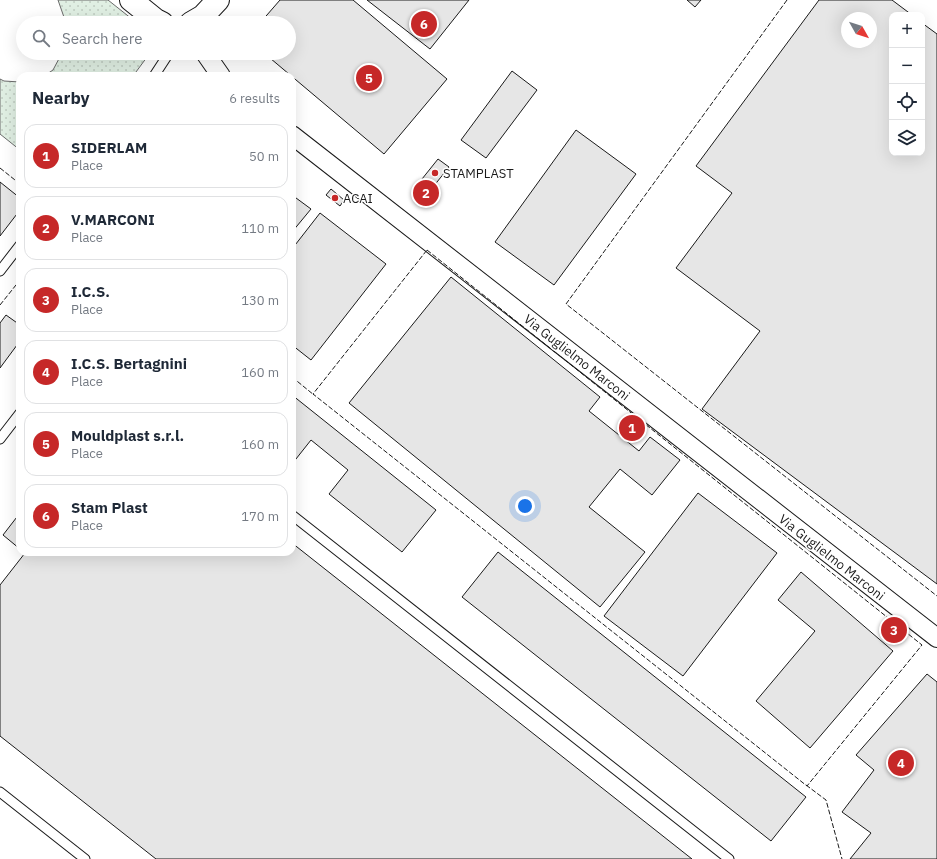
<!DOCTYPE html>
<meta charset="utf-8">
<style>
body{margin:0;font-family:"IBM Plex Sans",sans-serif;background:#f2f2f3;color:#1f2937}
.controls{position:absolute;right:12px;top:12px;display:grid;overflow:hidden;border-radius:8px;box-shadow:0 4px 16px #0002}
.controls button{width:36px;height:36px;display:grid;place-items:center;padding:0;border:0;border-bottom:1px solid #e0e1e3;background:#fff;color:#1f2937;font:20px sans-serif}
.compass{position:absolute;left:841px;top:12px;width:36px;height:36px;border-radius:50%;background:#fff;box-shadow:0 4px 16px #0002;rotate:129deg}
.you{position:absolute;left:525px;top:506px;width:14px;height:14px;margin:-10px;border:3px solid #fff;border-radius:50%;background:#1a73e8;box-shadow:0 0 0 6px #1a73e833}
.badge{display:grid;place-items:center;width:26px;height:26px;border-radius:50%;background:#c62828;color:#fff;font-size:13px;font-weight:700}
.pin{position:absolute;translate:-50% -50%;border:2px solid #fff;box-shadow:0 1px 4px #0006}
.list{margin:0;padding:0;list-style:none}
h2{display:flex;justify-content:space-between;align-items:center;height:52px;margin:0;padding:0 16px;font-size:17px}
h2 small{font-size:13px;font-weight:400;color:#747a83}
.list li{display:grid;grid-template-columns:26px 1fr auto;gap:12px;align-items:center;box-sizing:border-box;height:64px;margin:0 8px 8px;padding:0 8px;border:1px solid #e0e1e3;border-radius:12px}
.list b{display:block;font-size:15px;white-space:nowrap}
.list p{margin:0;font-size:13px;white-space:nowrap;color:#747a83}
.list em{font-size:13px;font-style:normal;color:#747a83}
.icon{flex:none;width:22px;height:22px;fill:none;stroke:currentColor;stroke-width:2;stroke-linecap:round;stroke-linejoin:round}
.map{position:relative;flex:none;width:937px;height:859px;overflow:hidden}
.search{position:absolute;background:#fff;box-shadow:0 4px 16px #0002;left:16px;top:16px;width:280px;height:44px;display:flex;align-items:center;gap:10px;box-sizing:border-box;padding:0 14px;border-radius:22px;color:#747a83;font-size:15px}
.panel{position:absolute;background:#fff;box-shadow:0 4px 16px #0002;left:16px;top:72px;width:280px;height:484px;border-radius:12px}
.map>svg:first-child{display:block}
.park{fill:url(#park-dots);stroke:#6a6a6a}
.building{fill:#e6e6e6;stroke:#1a1a1a;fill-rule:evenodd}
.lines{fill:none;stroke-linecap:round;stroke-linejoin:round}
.service-casing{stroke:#1a1a1a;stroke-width:11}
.minor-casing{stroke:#1a1a1a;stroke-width:20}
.primary-casing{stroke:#1a1a1a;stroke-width:24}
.service{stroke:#fff;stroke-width:9}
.minor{stroke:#fff;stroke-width:18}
.primary{stroke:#fff;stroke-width:22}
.fence{stroke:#1a1a1a;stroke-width:1;stroke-dasharray:5 2;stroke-linecap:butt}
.poi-dot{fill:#c62828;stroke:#fff;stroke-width:1.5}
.labels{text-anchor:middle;stroke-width:3;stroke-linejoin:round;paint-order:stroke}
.poi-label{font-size:13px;fill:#1a1a1a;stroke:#fff;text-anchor:start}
.street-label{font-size:13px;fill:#1a1a1a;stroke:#fff}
</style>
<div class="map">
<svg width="937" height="859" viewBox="0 0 937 859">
<defs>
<pattern id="park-dots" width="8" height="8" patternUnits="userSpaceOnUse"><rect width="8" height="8" fill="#e0efe3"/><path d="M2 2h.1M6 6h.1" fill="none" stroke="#c0ccc2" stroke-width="1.8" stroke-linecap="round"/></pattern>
</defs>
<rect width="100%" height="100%" fill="#fff"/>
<g class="park">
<polygon points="58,0 108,0 137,23 66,23"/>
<polygon points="62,53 150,53 133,76 44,76 53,70"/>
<polygon points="0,79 4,81 20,82 20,150 0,134"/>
</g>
<g class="building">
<polygon points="280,0 353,0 447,79 384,154 264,53 289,53 289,23 260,23"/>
<polygon points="367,0 469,0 430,49"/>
<polygon points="687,0 701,0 695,7"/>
<path d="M819 0H892L912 15H892V153H922V23L937 34V584L702 409 760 331 676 268 732 193 696 166ZM847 18H871V42H847Z"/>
<polygon points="512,71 537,90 486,158 461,140"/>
<polygon points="576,130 636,174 554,285 495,242"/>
<polygon points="438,159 449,167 433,187 422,179"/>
<polygon points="0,182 20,198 20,210 0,236"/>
<polygon points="426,186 432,190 425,200 419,195"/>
<polygon points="331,189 344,200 340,206 326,195"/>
<polygon points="292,195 311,209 292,232"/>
<polygon points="320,213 386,264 311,360 292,345 292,249"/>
<polygon points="451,277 600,397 589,411 639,451 650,437 680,460 652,495 620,469 589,507 645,552 600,607 349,403"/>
<polygon points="6,315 20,325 20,341 0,368 0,323"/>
<polygon points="292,395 436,510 402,552 329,494 348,470 311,440 292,464"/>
<polygon points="628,418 643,430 636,438 622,426"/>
<polygon points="698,493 777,553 683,676 604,616"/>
<polygon points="20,513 20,549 3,535"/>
<polygon points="292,543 692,859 156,859 0,736 0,585 25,553 24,552 292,552"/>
<polygon points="498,552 806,797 771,841 462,597"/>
<polygon points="801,572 893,651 810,748 756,701 815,631 778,600"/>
<polygon points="891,621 904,631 897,640 884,630"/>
<polygon points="927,674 937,682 937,859 850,859 871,833 842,812 874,770 856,755"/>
</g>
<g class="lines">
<defs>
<g id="service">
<polyline points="154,76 169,53"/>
<polyline points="0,271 20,245"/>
<polyline points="0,439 20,413"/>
<polyline points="292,515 729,859"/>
<polyline points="0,792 85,859"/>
</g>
<g id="minor">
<polyline points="205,53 221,76"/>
<polyline points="292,135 937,638"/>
</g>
<g id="primary">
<polyline points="131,0 156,20 162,23"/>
<polyline points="191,23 203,16 218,0"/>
</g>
</defs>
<use href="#service" class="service-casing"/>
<use href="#minor" class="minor-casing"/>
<use href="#primary" class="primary-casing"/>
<use href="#service" class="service"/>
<use href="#minor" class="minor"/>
<use href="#primary" class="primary"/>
<g class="fence">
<polyline points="787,0 566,304 937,596"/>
<polyline points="0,168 20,184"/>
<polygon points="427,250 922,645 807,786 313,394"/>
<polyline points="0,305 20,280"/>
<polyline points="292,377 314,395"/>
<polyline points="806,785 826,800 842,859"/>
</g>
</g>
<g class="poi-dot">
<circle cx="435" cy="173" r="4"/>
<circle cx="335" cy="198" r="4"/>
</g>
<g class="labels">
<g class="poi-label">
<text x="443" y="178">STAMPLAST</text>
<text x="343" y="203">ACAI</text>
</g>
<g class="street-label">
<text transform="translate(577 357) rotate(38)" y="5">Via Guglielmo Marconi</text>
<text transform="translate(832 557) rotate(38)" y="5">Via Guglielmo Marconi</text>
</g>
</g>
</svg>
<div class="controls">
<button>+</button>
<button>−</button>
<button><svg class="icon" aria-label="locate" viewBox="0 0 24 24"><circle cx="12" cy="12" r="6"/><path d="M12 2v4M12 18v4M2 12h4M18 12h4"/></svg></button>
<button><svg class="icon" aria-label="layers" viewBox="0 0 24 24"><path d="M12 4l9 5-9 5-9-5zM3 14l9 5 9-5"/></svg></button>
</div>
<svg class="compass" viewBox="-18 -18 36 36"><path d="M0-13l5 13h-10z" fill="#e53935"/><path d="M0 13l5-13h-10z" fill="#747a83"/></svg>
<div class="you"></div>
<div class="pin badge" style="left:632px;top:428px">1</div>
<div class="pin badge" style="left:426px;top:193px">2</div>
<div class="pin badge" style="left:894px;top:630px">3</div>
<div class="pin badge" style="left:901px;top:763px">4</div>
<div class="pin badge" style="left:369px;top:78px">5</div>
<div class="pin badge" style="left:424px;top:24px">6</div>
<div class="search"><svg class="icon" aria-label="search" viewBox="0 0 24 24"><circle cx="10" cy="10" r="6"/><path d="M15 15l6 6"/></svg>Search here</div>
<section class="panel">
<h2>Nearby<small>6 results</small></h2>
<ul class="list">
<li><span class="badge">1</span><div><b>SIDERLAM</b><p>Place</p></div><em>50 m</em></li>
<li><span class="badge">2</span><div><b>V.MARCONI</b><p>Place</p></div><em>110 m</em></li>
<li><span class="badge">3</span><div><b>I.C.S.</b><p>Place</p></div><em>130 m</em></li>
<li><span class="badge">4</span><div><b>I.C.S. Bertagnini</b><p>Place</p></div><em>160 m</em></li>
<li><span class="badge">5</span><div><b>Mouldplast s.r.l.</b><p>Place</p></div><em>160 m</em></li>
<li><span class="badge">6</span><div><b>Stam Plast</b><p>Place</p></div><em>170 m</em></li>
</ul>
</section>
</div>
